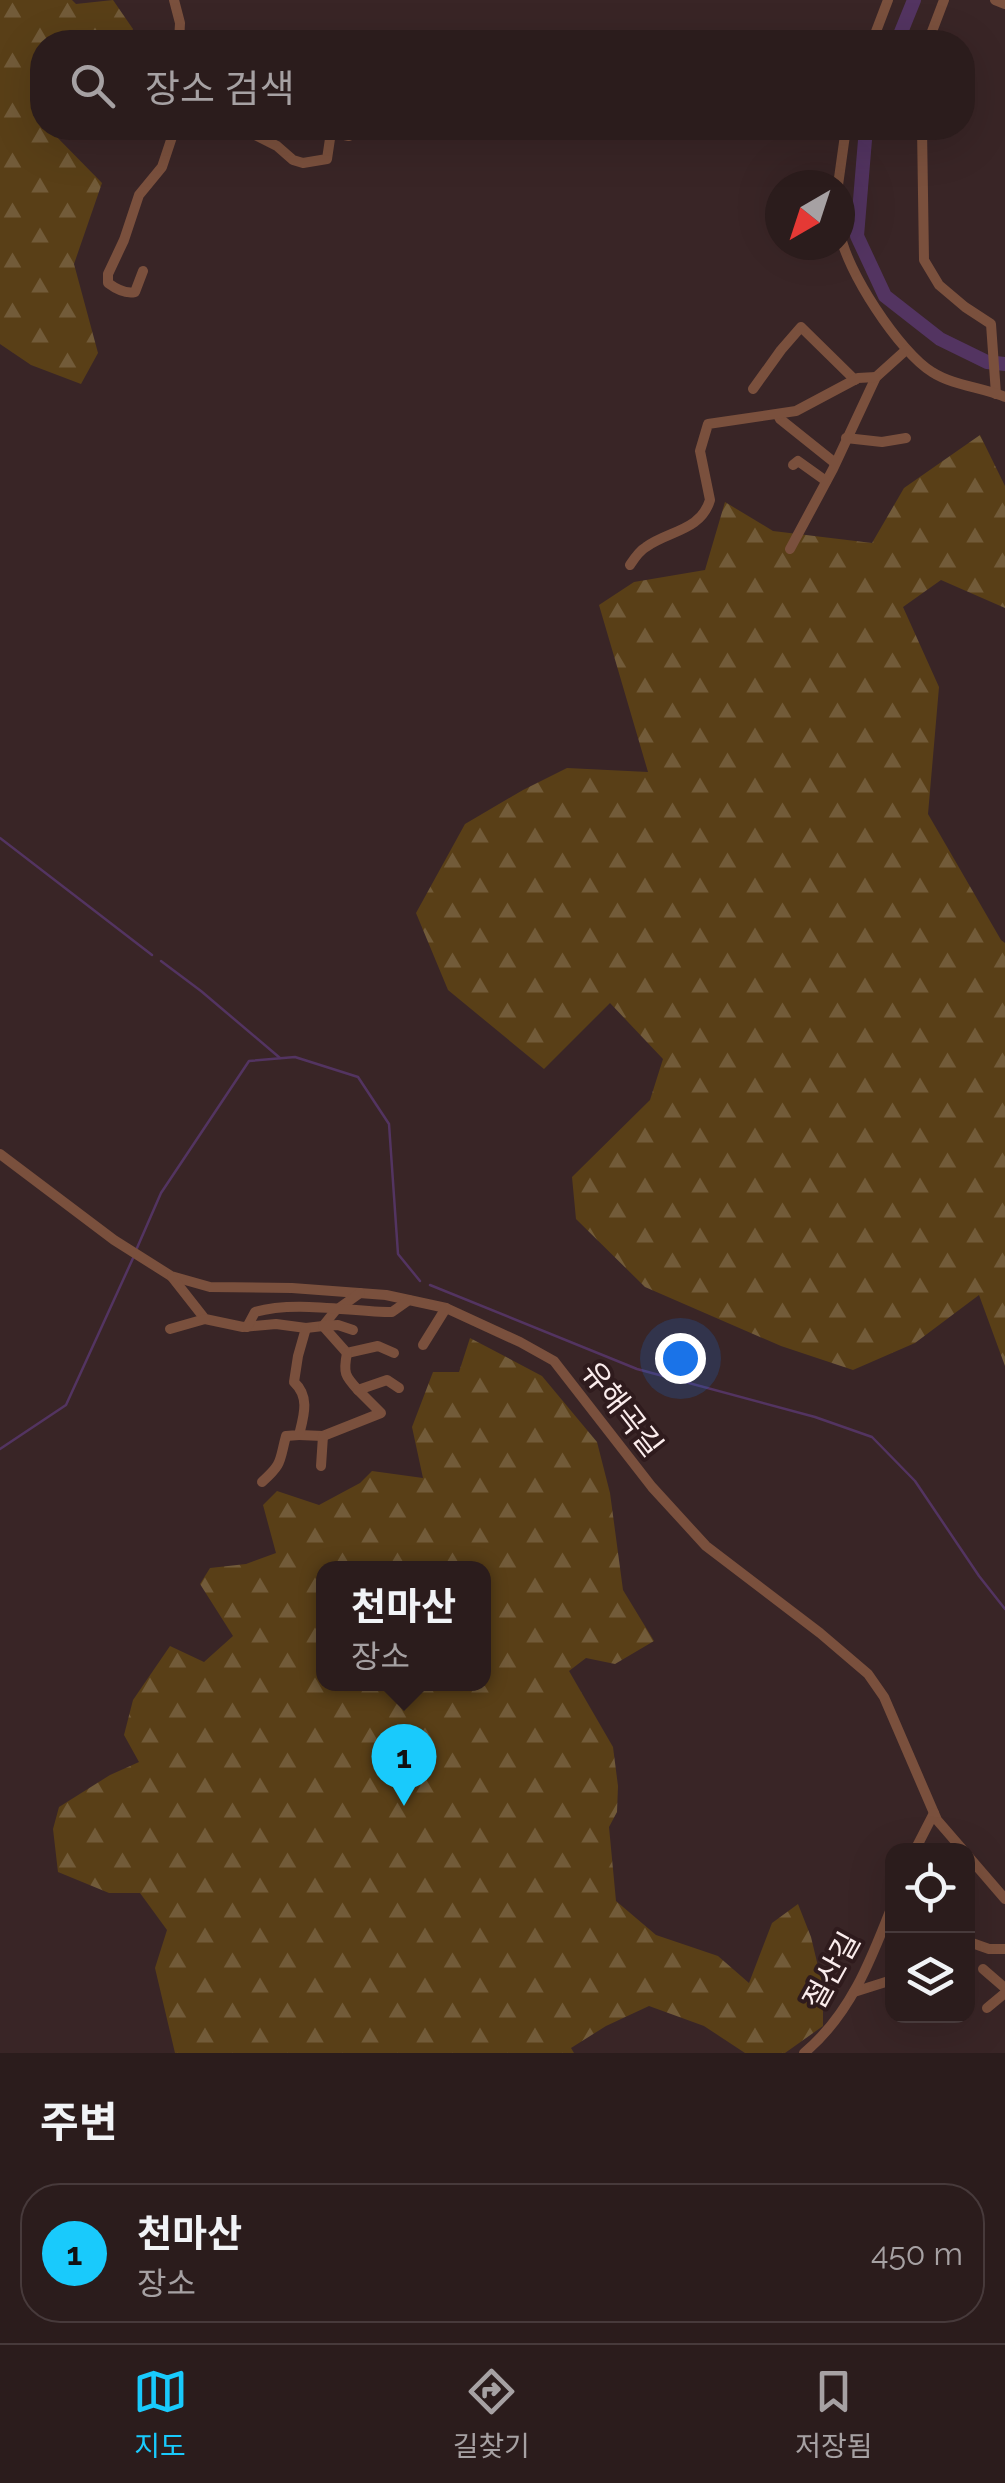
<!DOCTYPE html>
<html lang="ko">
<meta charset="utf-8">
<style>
body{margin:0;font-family:Raleway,"Noto Sans KR",sans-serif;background:#372929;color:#f1f3f6}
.controls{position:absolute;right:30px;bottom:30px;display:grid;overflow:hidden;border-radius:20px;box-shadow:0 10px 40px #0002}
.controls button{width:90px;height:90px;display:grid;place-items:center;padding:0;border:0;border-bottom:2px solid #473a3b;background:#2b1c1c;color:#f1f3f6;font:50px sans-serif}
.compass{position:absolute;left:765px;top:170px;width:90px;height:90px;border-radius:50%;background:#2b1c1c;box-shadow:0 10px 40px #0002;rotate:219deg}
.you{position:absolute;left:680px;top:1358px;width:35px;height:35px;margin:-25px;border:8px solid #fff;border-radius:50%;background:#1a73e8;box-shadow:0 0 0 15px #1a73e833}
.badge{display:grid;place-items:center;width:65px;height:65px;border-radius:50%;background:#19cafc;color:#111;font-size:32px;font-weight:700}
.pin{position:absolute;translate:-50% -82px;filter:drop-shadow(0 2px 5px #0008)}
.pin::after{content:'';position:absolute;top:52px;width:35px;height:30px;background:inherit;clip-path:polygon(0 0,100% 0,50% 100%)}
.popup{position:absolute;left:316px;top:1561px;width:175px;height:130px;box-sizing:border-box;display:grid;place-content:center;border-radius:20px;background:#2b1c1c;filter:drop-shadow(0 2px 8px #0005);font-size:32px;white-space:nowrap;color:#a6a1a3}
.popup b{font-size:38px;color:#f1f3f6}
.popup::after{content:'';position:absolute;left:50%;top:100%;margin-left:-20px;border:20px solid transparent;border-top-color:#2b1c1c}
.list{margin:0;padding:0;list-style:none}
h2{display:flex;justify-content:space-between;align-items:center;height:130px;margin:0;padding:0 40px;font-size:42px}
h2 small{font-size:32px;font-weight:400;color:#a6a1a3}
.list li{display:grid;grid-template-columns:65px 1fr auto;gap:30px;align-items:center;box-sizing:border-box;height:140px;margin:0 20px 20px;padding:0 20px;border:2px solid #473a3b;border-radius:40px}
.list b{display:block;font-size:38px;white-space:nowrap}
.list p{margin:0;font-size:32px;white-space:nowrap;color:#a6a1a3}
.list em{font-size:32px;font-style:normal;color:#a6a1a3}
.icon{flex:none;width:55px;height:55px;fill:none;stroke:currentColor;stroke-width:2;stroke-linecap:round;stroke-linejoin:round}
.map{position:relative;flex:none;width:1005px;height:2053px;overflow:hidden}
.search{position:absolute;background:#2b1c1c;box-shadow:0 10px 40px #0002;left:30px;right:30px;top:30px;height:110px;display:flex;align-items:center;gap:25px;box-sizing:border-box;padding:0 35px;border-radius:40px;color:#a6a1a3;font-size:38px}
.sheet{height:290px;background:#2b1c1c}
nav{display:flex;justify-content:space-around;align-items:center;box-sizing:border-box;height:140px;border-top:2px solid #473a3b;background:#2b1c1c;font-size:28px;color:#a6a1a3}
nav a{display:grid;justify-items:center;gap:5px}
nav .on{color:#19cafc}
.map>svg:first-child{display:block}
.forest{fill:url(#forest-firs);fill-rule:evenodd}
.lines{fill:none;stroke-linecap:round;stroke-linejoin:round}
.stream{stroke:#533461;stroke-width:2.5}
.river{stroke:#533461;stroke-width:14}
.minor{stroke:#7a503d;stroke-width:10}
.labels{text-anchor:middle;stroke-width:8;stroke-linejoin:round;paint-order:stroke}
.street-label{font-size:30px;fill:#faecec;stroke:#2f1b1d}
</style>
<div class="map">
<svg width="1005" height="2053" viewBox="0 0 1005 2053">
<defs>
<pattern id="forest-firs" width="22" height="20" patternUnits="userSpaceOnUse" patternTransform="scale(2.5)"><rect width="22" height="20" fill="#593f17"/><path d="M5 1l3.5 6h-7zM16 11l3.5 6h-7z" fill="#725b39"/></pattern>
</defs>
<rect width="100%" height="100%" fill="#392526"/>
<g class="forest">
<polygon points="0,0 72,0 76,4 113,0 133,29 128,42 42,42 42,128 48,128 102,183 74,264 98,353 81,384 31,365 0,344"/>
<polygon points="980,435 1005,486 1005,608 941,580 903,607 939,687 928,814 1001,940 1005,943 1005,1366 979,1295 915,1343 853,1370 781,1346 645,1287 576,1219 572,1177 650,1100 663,1059 610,1003 544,1069 448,990 416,913 465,824 523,790 567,768 648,772 599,605 634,582 705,570 725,502 773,531 872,543 904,488"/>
<path d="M470 1338 542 1376 597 1442 610 1493 623 1590 654 1641 615 1664 586 1658 569 1671 613 1747 618 1786 617 1812 609 1827 616 1901 656 1935 718 1956 749 1983 772 1923 798 1904 811 1937 823 1987V2026L785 2053H745L704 2026 649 2006 606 2026 571 2048 574 2053H175L155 1968 167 1930 140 1893H109L58 1872 53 1829 59 1807 110 1775 139 1762 124 1735 133 1700 170 1646 204 1662 233 1636 200 1584 210 1568 246 1564 276 1553 263 1505 277 1491 319 1505 360 1483 372 1471 423 1478 412 1427 433 1372H459ZM324 1568H484V1684H324Z"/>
</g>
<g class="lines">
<g class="stream">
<polyline points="0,838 152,955"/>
<polyline points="161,961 201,991 280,1058"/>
<polyline points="137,1248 161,1193 249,1061 295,1057 358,1077 389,1124 398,1254 420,1281"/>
<polyline points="430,1285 637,1369 815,1417 872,1437 915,1481 979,1576 1005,1609"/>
<polyline points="0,1449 66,1405 134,1256"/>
</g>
<g class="river">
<polyline points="897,42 914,0"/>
<polyline points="866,128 857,236 885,296 940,339 987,362 1005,364"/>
</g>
<g class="minor">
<polyline points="174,0 180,23 179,42"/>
<polyline points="995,0 1005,4"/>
<polyline points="872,42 888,0"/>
<polyline points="928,42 944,0"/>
<polyline points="246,128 247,131 277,146 293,160 303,163 327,159 331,132 349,136"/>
<polyline points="922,128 924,260 939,285 965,307 991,324 996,394"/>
<polyline points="838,185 846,128"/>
<path d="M840 232C845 269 900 353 932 372 954 386 982 387 1005 397"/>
<path d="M143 271 135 292C125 294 116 289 108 283V274L124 240 139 195 162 167 175 128"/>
<polyline points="753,389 781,350 801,327 855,380"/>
<polyline points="778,415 780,419 835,463"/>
<polyline points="846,438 882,442 906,438"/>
<polyline points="793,465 798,461 826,481"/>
<polyline points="790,549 833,469 876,377 906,350"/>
<path d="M630 565C634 559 639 551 646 547 667 531 701 531 710 500L700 451 708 424 796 411 858 378 876 377"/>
<polyline points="0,1154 114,1240 171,1276 210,1287 292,1288 386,1295 446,1308 520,1342 554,1361 652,1487 706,1546 820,1633 868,1674 884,1697 937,1820 963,1850"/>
<polyline points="172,1277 205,1319 243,1327 276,1324 306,1328 323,1326 335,1311 360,1293"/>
<polyline points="323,1326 347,1353 378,1346 394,1353"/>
<polyline points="323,1326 338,1325 353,1330"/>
<path d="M247 1327 255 1312C295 1300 351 1312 392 1312L409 1300"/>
<polyline points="170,1329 205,1319"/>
<polyline points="423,1345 446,1308"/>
<path d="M347 1353C343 1373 345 1376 358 1390L387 1380 399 1388"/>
<polyline points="299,1435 323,1436 381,1413 358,1390"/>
<polyline points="321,1466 323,1436"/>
<path d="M262 1482C283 1463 279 1462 286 1436L299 1435C304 1415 310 1397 294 1382L298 1356 306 1328"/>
<polyline points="915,1850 934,1813"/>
<polyline points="968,1856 1005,1899"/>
<polyline points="968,1947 972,1943 989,1949 1005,1949"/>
<polyline points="983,1969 1005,1988"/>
<polyline points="854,1992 892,1980"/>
<polyline points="987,2008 1005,1993"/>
<path d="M804 2053C850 2015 871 1960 892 1906"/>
</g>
</g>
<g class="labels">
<g class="street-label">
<text transform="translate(622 1409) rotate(52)" y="10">유해곡길</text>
<text transform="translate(832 1971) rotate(-61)" y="10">절산길</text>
</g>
</g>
</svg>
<div class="controls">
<button><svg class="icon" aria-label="locate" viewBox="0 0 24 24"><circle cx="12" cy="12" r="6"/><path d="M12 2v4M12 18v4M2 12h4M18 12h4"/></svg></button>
<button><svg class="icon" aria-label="layers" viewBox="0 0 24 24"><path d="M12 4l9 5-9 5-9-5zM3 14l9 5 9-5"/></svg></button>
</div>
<svg class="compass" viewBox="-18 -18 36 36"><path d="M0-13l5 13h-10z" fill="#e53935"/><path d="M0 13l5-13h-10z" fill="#a6a1a3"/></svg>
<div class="you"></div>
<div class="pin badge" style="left:404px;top:1806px">1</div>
<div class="popup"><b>천마산</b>장소</div>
<div class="search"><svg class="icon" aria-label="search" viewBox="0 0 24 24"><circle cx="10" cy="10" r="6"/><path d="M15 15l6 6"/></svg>장소 검색</div>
</div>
<section class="sheet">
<h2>주변<small></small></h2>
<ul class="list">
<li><span class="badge">1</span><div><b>천마산</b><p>장소</p></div><em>450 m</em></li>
</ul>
</section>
<nav>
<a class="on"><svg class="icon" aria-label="map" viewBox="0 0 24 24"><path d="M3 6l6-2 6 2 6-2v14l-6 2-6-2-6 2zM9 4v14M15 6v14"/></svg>지도</a>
<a><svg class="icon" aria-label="directions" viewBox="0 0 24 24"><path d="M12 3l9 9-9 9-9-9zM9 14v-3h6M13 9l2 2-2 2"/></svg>길찾기</a>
<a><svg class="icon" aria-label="saved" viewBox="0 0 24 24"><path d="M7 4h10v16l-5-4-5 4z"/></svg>저장됨</a>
</nav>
